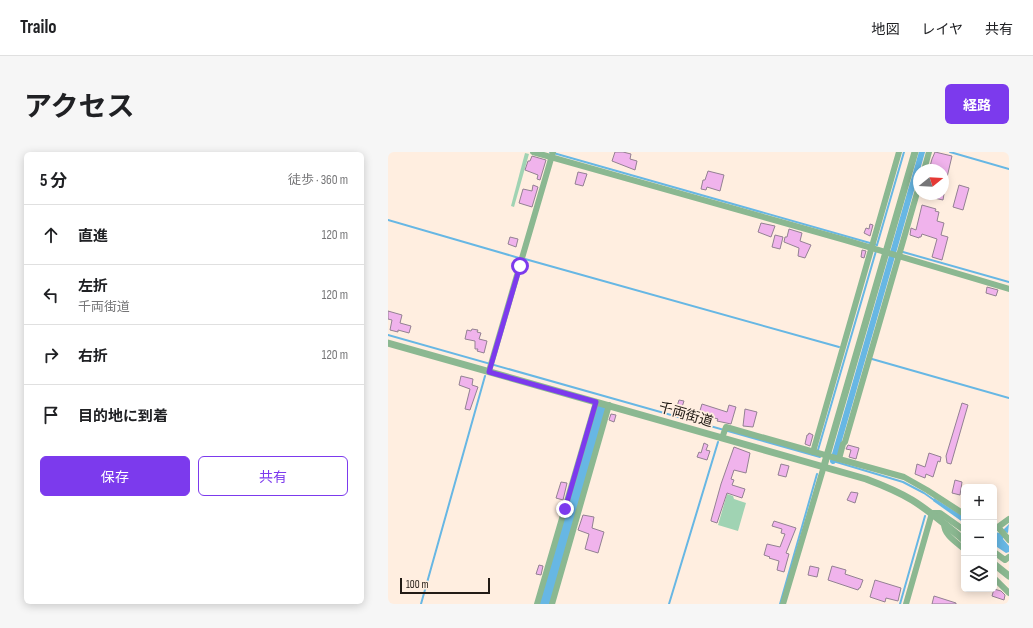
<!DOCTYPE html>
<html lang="ja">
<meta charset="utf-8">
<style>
body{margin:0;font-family:"Sofia Sans Condensed","Noto Sans JP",sans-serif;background:#f6f6f6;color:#202124}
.controls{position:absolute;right:12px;bottom:12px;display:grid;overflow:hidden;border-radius:6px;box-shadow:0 2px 10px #0003}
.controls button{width:36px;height:36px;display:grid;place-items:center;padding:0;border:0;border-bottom:1px solid #e0e0e0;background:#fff;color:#202124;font:20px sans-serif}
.compass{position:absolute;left:525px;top:12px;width:36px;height:36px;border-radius:50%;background:#fff;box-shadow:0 2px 10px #0003;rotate:72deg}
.scale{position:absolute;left:12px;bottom:10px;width:90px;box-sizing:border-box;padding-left:4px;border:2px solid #221b15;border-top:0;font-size:11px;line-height:14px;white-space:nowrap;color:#221b15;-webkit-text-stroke:3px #ffeee0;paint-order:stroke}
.stop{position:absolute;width:12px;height:12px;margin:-9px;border:3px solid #7c3aed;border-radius:50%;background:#fff}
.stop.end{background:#7c3aed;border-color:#fff;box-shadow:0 1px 4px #0008}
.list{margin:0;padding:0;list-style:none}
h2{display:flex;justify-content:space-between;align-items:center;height:52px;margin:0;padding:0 16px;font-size:17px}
h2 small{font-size:13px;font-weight:400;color:#757577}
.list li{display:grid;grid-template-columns:26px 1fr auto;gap:12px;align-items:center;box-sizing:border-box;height:60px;padding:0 16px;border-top:1px solid #e0e0e0}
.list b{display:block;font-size:15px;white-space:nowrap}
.list p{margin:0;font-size:13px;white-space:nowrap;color:#757577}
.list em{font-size:13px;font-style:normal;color:#757577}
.actions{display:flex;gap:8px;padding:12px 16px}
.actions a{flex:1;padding:9px 0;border:1px solid #7c3aed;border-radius:6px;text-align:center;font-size:14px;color:#7c3aed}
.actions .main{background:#7c3aed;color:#fff}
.icon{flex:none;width:22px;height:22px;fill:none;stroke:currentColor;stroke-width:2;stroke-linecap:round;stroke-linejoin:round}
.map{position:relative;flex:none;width:621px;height:452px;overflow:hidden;border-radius:6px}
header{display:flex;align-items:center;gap:24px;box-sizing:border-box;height:56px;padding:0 20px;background:#fff;border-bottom:1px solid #e0e0e0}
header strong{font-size:19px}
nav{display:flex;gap:22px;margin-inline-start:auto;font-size:14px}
.intro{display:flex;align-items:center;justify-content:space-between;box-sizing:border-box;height:96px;padding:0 24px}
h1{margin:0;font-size:28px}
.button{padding:10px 18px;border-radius:6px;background:#7c3aed;color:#fff;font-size:14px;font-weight:700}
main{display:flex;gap:24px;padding:0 24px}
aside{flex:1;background:#fff;border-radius:6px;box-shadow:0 2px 10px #0003}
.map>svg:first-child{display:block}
.green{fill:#a0d3b3}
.water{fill:#67b7e4}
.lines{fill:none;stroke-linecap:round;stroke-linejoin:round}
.stream{stroke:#67b7e4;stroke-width:2}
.canal{stroke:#67b7e4;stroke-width:6}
.river{stroke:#67b7e4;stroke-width:11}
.building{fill:#f0b3ec;stroke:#938192}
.minor{stroke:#8bb891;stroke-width:6}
.tertiary{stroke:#8bb891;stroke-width:7}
.route{stroke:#7c3aed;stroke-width:5}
.labels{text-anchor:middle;stroke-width:3.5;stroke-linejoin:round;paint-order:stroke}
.street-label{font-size:14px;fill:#221b15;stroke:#ffeee0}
</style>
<header>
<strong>Trailo</strong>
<nav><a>地図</a><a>レイヤ</a><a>共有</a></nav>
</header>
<div class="intro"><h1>アクセス</h1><a class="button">経路</a></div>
<main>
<aside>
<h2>5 分<small>徒歩 · 360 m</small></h2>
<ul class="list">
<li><svg class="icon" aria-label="ahead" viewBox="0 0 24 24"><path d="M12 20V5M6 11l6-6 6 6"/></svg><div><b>直進</b></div><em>120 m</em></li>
<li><svg class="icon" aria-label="left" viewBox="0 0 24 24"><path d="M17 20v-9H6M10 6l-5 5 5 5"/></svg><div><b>左折</b><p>千両街道</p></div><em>120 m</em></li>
<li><svg class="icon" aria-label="right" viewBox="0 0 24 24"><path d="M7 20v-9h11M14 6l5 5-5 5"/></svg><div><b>右折</b></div><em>120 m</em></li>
<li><svg class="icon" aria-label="arrive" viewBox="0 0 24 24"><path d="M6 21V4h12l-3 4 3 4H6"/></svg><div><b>目的地に到着</b></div></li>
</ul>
<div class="actions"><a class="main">保存</a><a>共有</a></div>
</aside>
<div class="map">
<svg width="621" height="452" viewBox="0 0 621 452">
<rect width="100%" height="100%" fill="#ffeee0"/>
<g class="green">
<polygon points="137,1 141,2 126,55 123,54"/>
<polygon points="339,342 345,344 346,347 358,351 350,379 330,373"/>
</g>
<g class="water">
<polygon points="546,346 576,365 576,371 545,349"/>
<polygon points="621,372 620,381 617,380 615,387 621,394 621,400 618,401 606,393 606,380 612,381"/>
</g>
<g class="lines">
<g class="stream">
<polyline points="162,0 489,93"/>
<polyline points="562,0 621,17"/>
<polyline points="0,68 131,106"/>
<polyline points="489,93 516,0"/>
<polyline points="515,100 621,130"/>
<polyline points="137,107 451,195"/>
<polyline points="0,183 432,305"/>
<polyline points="484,207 621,246"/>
<polyline points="430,298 488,99"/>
<polyline points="445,309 515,330 536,341 546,348"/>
<polyline points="33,452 97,224"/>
<polyline points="281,452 330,290"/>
<polyline points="392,452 429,322"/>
<polyline points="512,452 537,364"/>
</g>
<polyline class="canal" points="445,309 534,0"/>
<polyline class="river" points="157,452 212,257"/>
</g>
<g class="building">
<polygon points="227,0 235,0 243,2 242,7 249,9 247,18 224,9"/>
<polygon points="547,0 564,4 556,38 555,38 555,18 541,18 544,7"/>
<polygon points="144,4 158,8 152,28 149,27 150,23 137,18 140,9 142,9"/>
<polygon points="320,19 336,23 332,39 319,35 318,38 313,37 315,28 317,28"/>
<polygon points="190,20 199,22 195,34 187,32"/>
<polygon points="145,33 150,35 144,55 131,51 135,37 144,39"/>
<polygon points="571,33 581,36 575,58 565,55"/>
<polygon points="548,42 556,42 555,48 546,46"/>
<polygon points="534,53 548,57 547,59 551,60 549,69 556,71 553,83 560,85 554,108 544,105 549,87 534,82 533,85 531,85 531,86 522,83 523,76 528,78"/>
<polygon points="373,71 387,74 383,85 370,80"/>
<polygon points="482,72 485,73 482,84 476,81 478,76 481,77"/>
<polygon points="401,77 414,81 412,89 423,93 417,106 410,104 411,96 396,90 397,85 399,85"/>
<polygon points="387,83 395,85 392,97 384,95"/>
<polygon points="122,85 130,87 128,95 120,92"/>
<polygon points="474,98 478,99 476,106 473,105"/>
<polygon points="599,135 610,138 608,144 598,141"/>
<polygon points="0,159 14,163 12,171 23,174 21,181 10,178 10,180 2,178 4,168 0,167"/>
<polygon points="84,177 90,178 89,180 93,181 91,187 99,189 96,201 89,199 90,197 87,197 87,189 77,187 79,178 83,179"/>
<polygon points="73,224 85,227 84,233 90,235 82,258 77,257 82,237 71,233"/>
<polygon points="291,248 296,249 293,258 288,257"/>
<polygon points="574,251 580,253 563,312 559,311 558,304"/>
<polygon points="314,252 339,260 341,253 348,255 343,272 329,269 330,267 316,263 315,266 310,265"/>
<polygon points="357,257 369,260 365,275 355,274"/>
<polygon points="223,262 228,263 226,270 221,268"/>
<polygon points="421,281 425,283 422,294 417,292 419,283 420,283"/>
<polygon points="316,291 320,293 318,298 322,299 319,308 309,305 311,300 313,301"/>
<polygon points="460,293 471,296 468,307 461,305 463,298 458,297"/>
<polygon points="346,295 362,301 358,321 346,318 343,327 346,328 344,333 357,337 354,346 339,341 329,371 323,369 323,368 333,332"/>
<polygon points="541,301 553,305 552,310 550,309 545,325 538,322 537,326 527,322 529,312 537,315"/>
<polygon points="393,312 401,314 398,325 390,323"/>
<polygon points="567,328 574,330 572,343 564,341"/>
<polygon points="173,330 179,331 175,348 168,346"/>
<polygon points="463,340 470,341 467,351 459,348"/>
<polygon points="195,363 206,365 204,376 216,380 210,401 197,397 201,382 190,378"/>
<polygon points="386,369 408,376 398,401 401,402 396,420 389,418 391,409 381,406 382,405 376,403 379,392 392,395 397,382 393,381 394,377 384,374"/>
<polygon points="151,413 155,414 153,423 148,422"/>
<polygon points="422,414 431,416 429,425 420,423"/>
<polygon points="444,414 458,418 457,422 475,428 472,436 471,436 470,438 440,428"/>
<polygon points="487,428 513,436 510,449 498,446 497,450 482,445"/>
<polygon points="606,437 613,439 617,443 616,448 604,444"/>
<polygon points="546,444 568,451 568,452 544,452"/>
</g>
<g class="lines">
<g class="minor">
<polyline points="145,0 457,88 621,137"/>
<polyline points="536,18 541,0"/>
<polyline points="101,219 165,0"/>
<polyline points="334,286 338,275 451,307 455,292 457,290 531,34"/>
<polyline points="425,300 511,0"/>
<polyline points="451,307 516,325 539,338 576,362"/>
<path d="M556 372C556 383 568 390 576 397"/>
<polyline points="610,375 621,388"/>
<polyline points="606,377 610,375 621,367"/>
<polyline points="606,400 617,408 621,405"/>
<polyline points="606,426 621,441"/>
<polyline points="149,452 208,250"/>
<polyline points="164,452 221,253"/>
<polyline points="395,452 436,314"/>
<polyline points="518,452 544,361 552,361 576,378"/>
</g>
<g class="tertiary">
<path d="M0 191 478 327C494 333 509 339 524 348 542 359 559 374 576 388"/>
<polyline points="436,314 527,0"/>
<polyline points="606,412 621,424"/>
</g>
</g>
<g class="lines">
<polyline class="route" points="132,114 101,220 208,250 177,357"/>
</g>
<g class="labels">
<g class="street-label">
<text transform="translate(298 262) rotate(16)" y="5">千両街道</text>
</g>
</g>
</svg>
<div class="controls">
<button>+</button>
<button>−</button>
<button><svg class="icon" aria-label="layers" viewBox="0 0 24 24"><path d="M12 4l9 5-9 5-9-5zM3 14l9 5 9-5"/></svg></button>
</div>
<svg class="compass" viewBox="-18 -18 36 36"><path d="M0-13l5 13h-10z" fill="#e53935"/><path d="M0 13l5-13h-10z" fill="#757577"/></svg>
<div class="scale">100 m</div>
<div class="stop" style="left:132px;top:114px"></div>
<div class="stop end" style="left:177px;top:357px"></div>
</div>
</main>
